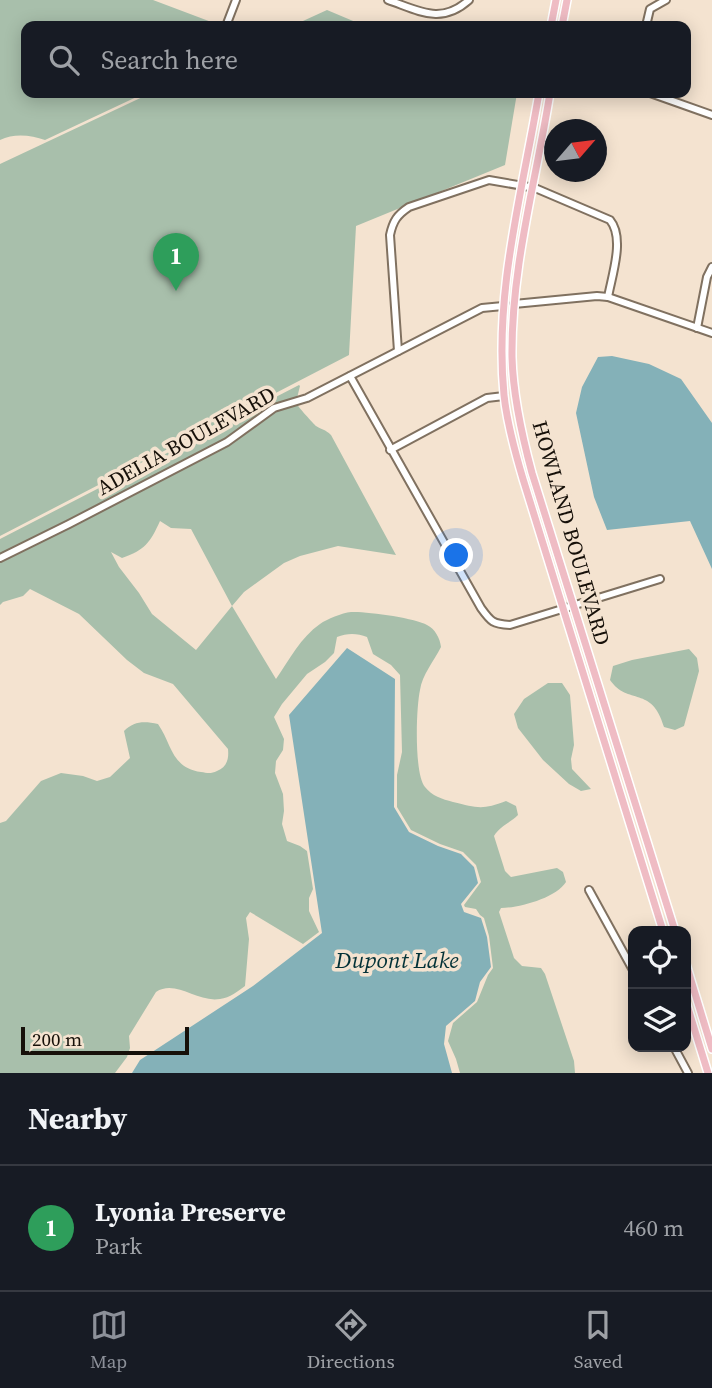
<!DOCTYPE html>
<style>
body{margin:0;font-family:"Source Serif 4",serif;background:#242831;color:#f1f3f6}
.controls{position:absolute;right:21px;bottom:21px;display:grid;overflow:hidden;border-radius:14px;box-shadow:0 4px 18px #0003}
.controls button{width:63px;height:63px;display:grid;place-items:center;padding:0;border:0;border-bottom:2px solid #363941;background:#171b24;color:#f1f3f6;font:35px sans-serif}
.compass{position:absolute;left:544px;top:119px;width:63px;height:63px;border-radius:50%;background:#171b24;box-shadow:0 4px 18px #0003;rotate:62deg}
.scale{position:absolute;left:21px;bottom:18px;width:168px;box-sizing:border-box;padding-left:7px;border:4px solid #161009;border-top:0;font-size:19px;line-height:24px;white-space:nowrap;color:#161009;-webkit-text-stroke:5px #f4e3d0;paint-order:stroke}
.you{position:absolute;left:457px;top:556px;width:24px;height:24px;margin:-18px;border:5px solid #fff;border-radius:50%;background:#1a73e8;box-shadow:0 0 0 10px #1a73e833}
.badge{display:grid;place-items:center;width:46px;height:46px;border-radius:50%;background:#8c9099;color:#fff;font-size:23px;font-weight:700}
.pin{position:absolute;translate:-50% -58px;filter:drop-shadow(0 2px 4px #0008)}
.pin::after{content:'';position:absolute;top:37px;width:24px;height:21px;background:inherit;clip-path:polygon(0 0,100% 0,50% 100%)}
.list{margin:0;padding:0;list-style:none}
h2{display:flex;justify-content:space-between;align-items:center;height:91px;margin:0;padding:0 28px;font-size:30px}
h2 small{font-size:23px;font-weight:400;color:#9ea1a6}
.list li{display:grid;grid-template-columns:46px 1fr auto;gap:21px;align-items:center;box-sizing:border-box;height:126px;padding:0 28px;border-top:2px solid #363941}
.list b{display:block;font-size:26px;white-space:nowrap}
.list p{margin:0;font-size:23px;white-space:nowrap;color:#9ea1a6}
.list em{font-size:23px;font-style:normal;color:#9ea1a6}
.icon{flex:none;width:38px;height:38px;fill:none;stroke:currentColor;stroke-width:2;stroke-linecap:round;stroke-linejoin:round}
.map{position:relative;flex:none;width:712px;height:1073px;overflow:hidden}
.search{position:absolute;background:#171b24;box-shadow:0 4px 18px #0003;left:21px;right:21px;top:21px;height:77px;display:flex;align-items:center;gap:18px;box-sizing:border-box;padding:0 24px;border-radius:14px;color:#9ea1a6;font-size:26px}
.sheet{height:217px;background:#171b24}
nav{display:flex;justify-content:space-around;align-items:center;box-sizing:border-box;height:98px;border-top:2px solid #363941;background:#171b24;font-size:19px;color:#9ea1a6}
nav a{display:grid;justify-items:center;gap:4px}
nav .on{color:#8c9099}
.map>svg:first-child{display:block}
.green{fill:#a8bfab;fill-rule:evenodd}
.water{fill:#84b1b8}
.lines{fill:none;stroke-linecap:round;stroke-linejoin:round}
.minor-casing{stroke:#807160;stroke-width:10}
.major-casing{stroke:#fff;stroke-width:10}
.minor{stroke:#fff;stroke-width:6}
.major{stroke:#efbcc4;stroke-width:7}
.labels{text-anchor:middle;stroke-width:7;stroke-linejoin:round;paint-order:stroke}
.street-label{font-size:21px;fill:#161009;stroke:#f4e3d0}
.water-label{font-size:23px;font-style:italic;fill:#023137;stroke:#f4e3d0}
</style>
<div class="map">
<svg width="712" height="1073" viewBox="0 0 712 1073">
<rect width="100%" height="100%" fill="#f4e3d0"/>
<g class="green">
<path d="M0 0H153L222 26H26V93H145L45 140C31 135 14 133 0 140Z"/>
<polygon points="327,10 365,26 292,26"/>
<polygon points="151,93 517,93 505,165 356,226 349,355 0,536 0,164"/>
<path d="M299 385 300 386C299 391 296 399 297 404 297 406 314 424 316 426 322 430 325 429 331 435L396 555 338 546 300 556 284 563 244 592 232 606 276 679C289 660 301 637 320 624 327 619 342 613 351 612 365 611 416 618 427 625 435 629 440 638 441 647 434 661 422 675 420 690 416 708 414 774 425 787 432 796 442 799 453 802 477 808 483 810 506 801L516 806 518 815C510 823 500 826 494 836L505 871 511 877 557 868 563 872 566 882C556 898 519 908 501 908L499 912 514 958 522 966 541 968 545 974 574 1061 575 1073H460L456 1059 448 1041 453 1023 477 1002 488 975 493 968 489 936 484 918 480 915 476 909 465 907 464 905 481 882 476 865 463 852 440 844 411 830 397 807V775L402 752 400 675 391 665 373 654 367 637C357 633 347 633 337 637L334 653 325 662 307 674 282 704 274 717 284 739 283 750 276 761 275 773 283 794 284 811 282 824 287 841 300 846 307 851 313 889 309 898V911L319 932 303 944 250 912 246 918 249 939 245 986C238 991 230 998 220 999 197 1003 176 979 156 992L129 1036 130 1048 127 1057 115 1073H0V823L6 821 41 781 61 773 83 776 97 781 110 777 130 758 124 731C134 721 144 721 158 724 172 744 171 768 201 772 207 773 211 774 217 771 227 767 229 759 228 749L173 684 144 673 127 660 79 614 30 589 23 596 3 602 0 605V539ZM160 521 171 528 191 529 232 606 196 650 152 614 139 593 119 567 111 552 122 558C145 550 150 543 160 521Z"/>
<path d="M689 649 697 658 699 671 684 726 675 730 664 727C652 685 628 706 610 680L613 666 632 660Z"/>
<polygon points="548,683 562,683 570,695 574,745 571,759 572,769 591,789 581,791 569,784 543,760 518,728 514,714 524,699"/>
</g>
<g class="water">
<polygon points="612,356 649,364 681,379 712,423 712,569 690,521 607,530 594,497 576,413 582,387 598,357"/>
<polygon points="347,648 395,679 394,807 409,832 438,846 461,854 474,867 478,883 461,904 464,912 481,918 487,937 491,967 480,982 475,1001 446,1026 444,1044 452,1073 132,1073 140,1060 253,986 322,933 289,715"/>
</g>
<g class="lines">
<defs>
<g id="minor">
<path d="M388 0C420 11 441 25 469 0"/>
<polyline points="226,26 236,0"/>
<polyline points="646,26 650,9 666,0"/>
<polyline points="650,93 712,115"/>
<polyline points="514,304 597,296 608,297 712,333"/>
<polyline points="697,328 707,277 712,267"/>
<path d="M398 351 390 235C393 221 397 215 409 207L489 180 535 188 610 220C625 238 612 275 608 297"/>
<path d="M350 376 481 608C491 622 493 624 510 625L660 579"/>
<polyline points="390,450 487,398 504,396"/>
<polyline points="0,558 69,524 227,442 274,408 307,398 482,308 503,306"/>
<polyline points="589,890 633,970"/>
<polyline points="674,1047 688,1073"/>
</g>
<g id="major">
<polyline points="551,26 556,0"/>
<polyline points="562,26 567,0"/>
<path d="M539 93C522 193 494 293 504 395 507 424 515 452 523 479L663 931"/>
<path d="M550 93C536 181 511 267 512 357 513 396 522 436 532 473L675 931"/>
<polyline points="686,964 712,1049"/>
<polyline points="686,1002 708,1073"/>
</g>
</defs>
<use href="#minor" class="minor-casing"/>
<use href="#major" class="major-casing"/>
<use href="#minor" class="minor"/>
<use href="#major" class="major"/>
</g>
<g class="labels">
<g class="street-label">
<text transform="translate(186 441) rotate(-29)" y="7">ADELIA BOULEVARD</text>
<text transform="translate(571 533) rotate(74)" y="7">HOWLAND BOULEVARD</text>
</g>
<g class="water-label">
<text x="397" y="968">Dupont Lake</text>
</g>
</g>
</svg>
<div class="controls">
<button><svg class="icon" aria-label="locate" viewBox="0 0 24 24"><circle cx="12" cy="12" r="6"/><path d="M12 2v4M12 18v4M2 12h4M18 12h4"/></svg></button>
<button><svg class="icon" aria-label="layers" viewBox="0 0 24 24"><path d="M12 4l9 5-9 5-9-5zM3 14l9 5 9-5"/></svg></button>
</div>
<svg class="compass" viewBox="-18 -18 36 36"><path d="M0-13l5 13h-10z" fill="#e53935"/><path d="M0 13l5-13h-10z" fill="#9ea1a6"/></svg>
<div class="scale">200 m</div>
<div class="you"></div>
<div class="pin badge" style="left:176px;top:291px;background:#2e9e5b">1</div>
<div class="search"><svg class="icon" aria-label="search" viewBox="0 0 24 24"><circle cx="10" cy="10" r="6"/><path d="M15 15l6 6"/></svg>Search here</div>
</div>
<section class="sheet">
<h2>Nearby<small></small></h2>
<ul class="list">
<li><span class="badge" style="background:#2e9e5b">1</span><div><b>Lyonia Preserve</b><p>Park</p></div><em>460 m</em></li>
</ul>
</section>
<nav>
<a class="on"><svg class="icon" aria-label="map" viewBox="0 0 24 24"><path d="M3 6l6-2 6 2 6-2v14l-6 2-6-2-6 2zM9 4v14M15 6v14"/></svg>Map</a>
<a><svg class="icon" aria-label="directions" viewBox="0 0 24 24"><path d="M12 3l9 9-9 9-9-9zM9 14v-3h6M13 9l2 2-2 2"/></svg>Directions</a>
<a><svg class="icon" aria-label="saved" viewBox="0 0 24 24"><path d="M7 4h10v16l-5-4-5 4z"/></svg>Saved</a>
</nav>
